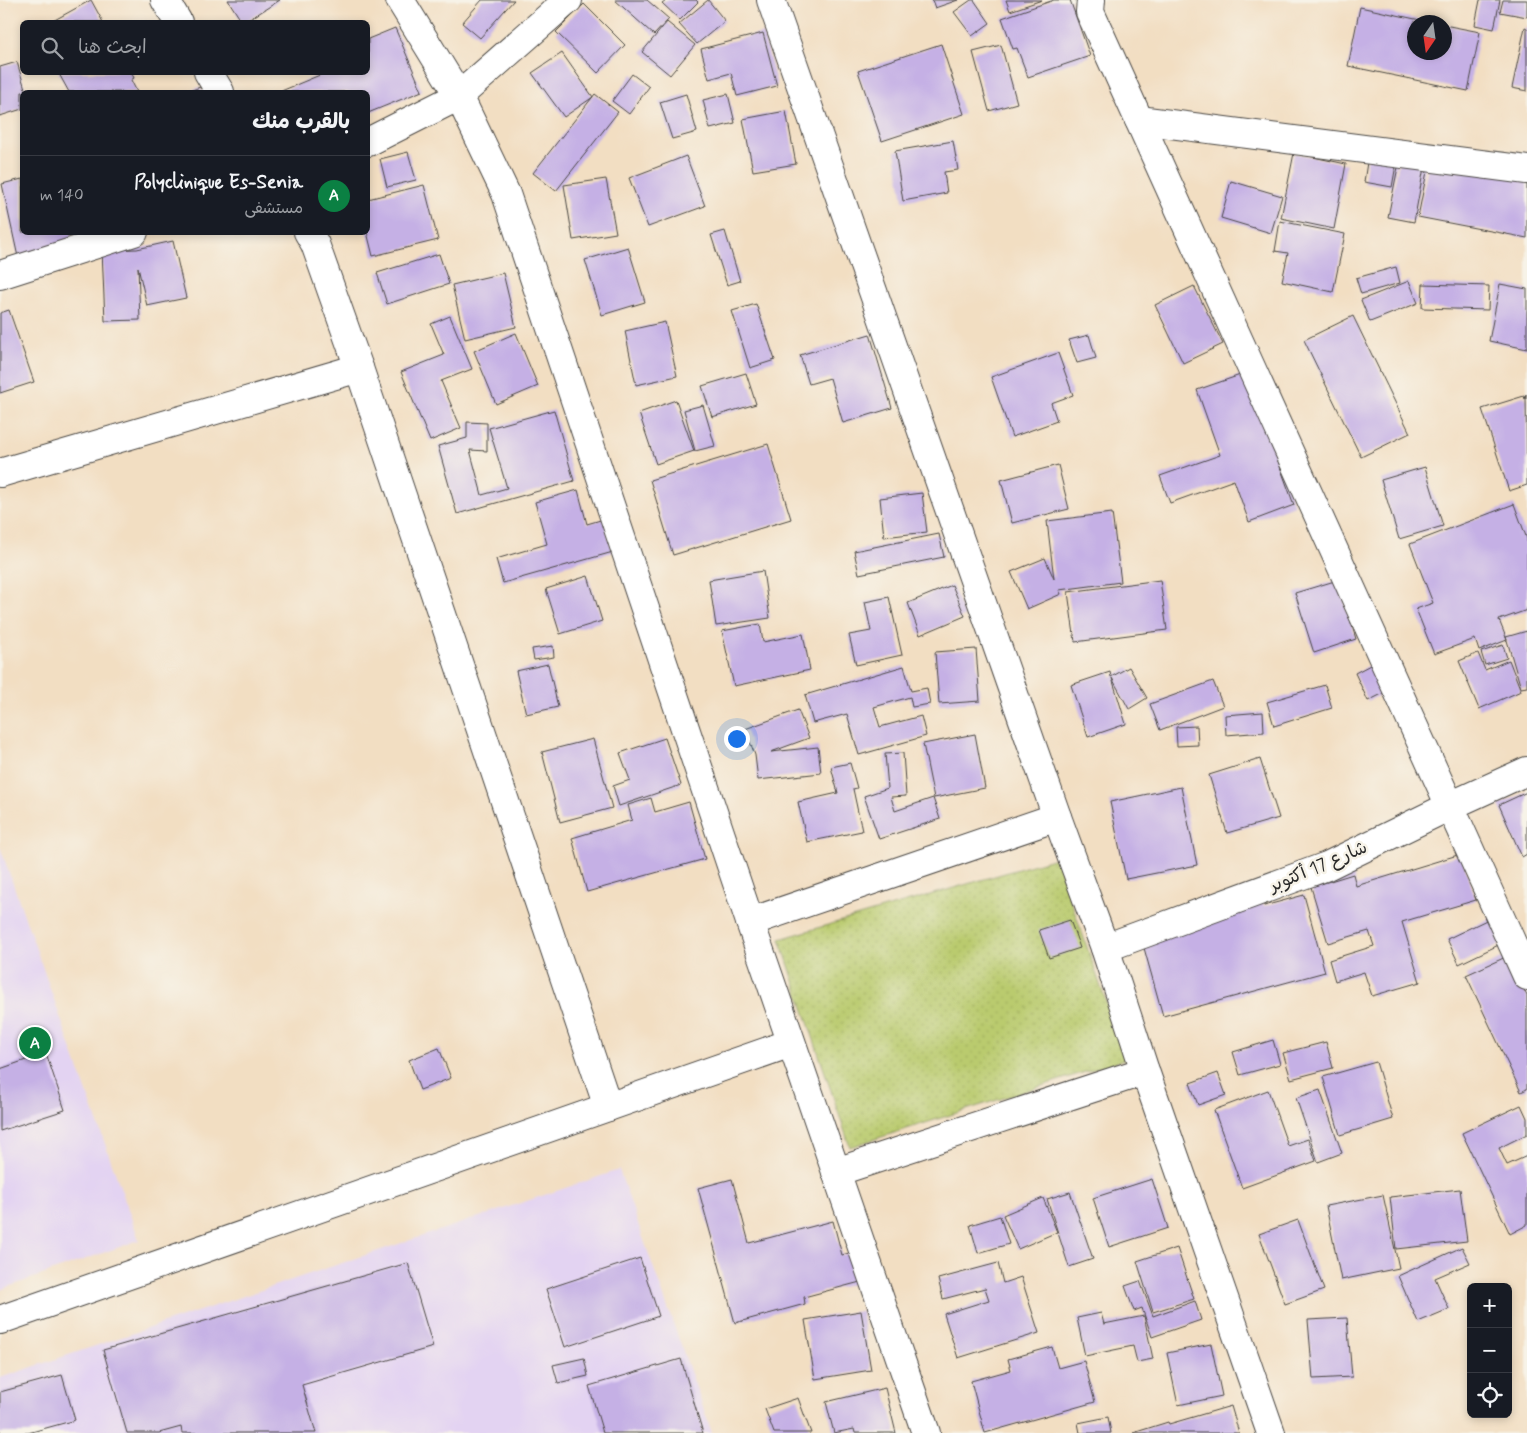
<!DOCTYPE html>
<html lang="ar">
<meta charset="utf-8">
<style>
:root{--surface:#171b24;--page:#20242c;--text:#f1f3f6;--muted:#9ea1a6;--line:#363941;--accent:#0b8043}
body{margin:0;font-family:Mynerve,"Playpen Sans Arabic",sans-serif;background:var(--page);color:var(--text);direction:rtl}
.controls{position:absolute;right:15px;bottom:15px;display:grid;overflow:hidden;border-radius:8px;box-shadow:0 2px 8px #0003}
.controls button{width:45px;height:45px;display:grid;place-items:center;padding:0;border:0;border-bottom:1px solid var(--line);background:var(--surface);color:var(--text);font:25px sans-serif}
.compass{position:absolute;left:1407px;top:15px;width:45px;height:45px;border-radius:50%;background:var(--surface);box-shadow:0 2px 8px #0003;rotate:193deg}
.you{position:absolute;left:736px;top:738px;width:18px;height:18px;margin:-12px;border:4px solid #fff;border-radius:50%;background:#1a73e8;box-shadow:0 0 0 8px #1a73e833}
.badge{display:grid;place-items:center;width:32px;height:32px;border-radius:50%;background:var(--accent);color:#fff;font-size:16px;font-weight:700}
.pin{position:absolute;translate:-50% -50%;border:2px solid #fff;box-shadow:0 1px 5px #0006}
.list{margin:0;padding:0;list-style:none}
h2{display:flex;justify-content:space-between;align-items:center;height:65px;margin:0;padding:0 20px;font-size:21px}
h2 small{font-size:16px;font-weight:400;color:var(--muted)}
.list li{display:grid;grid-template-columns:32px 1fr auto;gap:15px;align-items:center;box-sizing:border-box;height:80px;padding:0 20px;border-top:1px solid var(--line)}
.list b{display:block;font-size:19px;white-space:nowrap}
.list p{margin:0;font-size:16px;white-space:nowrap;color:var(--muted)}
.list em{font-size:16px;font-style:normal;color:var(--muted)}
.icon{flex:none;width:28px;height:28px;fill:none;stroke:currentColor;stroke-width:2;stroke-linecap:round;stroke-linejoin:round}
.map{position:relative;flex:none;width:1527px;height:1433px;overflow:hidden;direction:ltr}
.search{position:absolute;background:var(--surface);box-shadow:0 2px 8px #0003;left:20px;top:20px;width:350px;height:55px;display:flex;align-items:center;gap:12px;box-sizing:border-box;padding:0 18px;border-radius:8px;color:var(--muted);font-size:19px}
.panel{position:absolute;background:var(--surface);box-shadow:0 2px 8px #0003;left:20px;top:90px;width:350px;height:145px;border-radius:8px;direction:rtl}
.map>svg:first-child{display:block}
.built{fill:#e3d3f2}
.garden{fill:url(#garden-dots);stroke:#727b4c}
.building{fill:#c5b0e5}
.lines{fill:none;stroke-linecap:round;stroke-linejoin:round}
.minor-casing{stroke:#494642;stroke-width:30}
.minor{stroke:#fff;stroke-width:28}
.labels{text-anchor:middle;stroke-width:5;stroke-linejoin:round;paint-order:stroke}
.street-label{font-size:18px;fill:#2b2b2b;stroke:#f7f3e8}
</style>
<div class="map">
<svg width="1527" height="1433" viewBox="0 0 1527 1433">
<defs>
<pattern id="garden-dots" width="8" height="8" patternUnits="userSpaceOnUse" patternTransform="scale(1.25)"><rect width="8" height="8" fill="#bacb6e"/><path d="M2 2h.1M6 6h.1" fill="none" stroke="#a0ae5f" stroke-width="1.8" stroke-linecap="round"/></pattern>
</defs>
<rect width="100%" height="100%" fill="#f7f3e8"/>
<filter id="ink" filterUnits="userSpaceOnUse"><feTurbulence type="fractalNoise" baseFrequency=".02" numOctaves="2"/><feDisplacementMap in="SourceGraphic" scale="10" xChannelSelector="R" yChannelSelector="G"/><feConvolveMatrix kernelMatrix="1 2 1 2 8 2 1 2 1" color-interpolation-filters="sRGB"/></filter>
<filter id="wash" filterUnits="userSpaceOnUse"><feTurbulence type="fractalNoise" baseFrequency=".0096" numOctaves="4" result="noise"/><feDisplacementMap in="SourceGraphic" scale="20" xChannelSelector="R" yChannelSelector="G"/><feGaussianBlur stdDeviation="1.12" result="paint"/><feColorMatrix in="noise" values="0 0 0 0 0 0 0 0 0 0 0 0 0 0 0 0 0 1.4 0 .05"/><feComposite in="paint" operator="in"/></filter>
<g filter="url(#wash)">
<rect width="100%" height="100%" fill="#f2dec2"/>
<g class="built">
<path d="M 0,847 L 139,1240 L 0,1290 Z"/>
<path d="M 619,1170 L 712,1433 L 0,1433 L 0,1378 Z"/>
</g>
<path class="garden" d="M 1056,858 L 1126,1059 L 850,1147 L 780,939 Z"/>
<g id="blocks">
<g class="building">
<path d="M 91,0 L 103,22 L 51,22 Z"/>
<path d="M 228,0 L 280,0 L 245,22 L 242,22 Z"/>
<path d="M 482,0 L 514,0 L 480,38 L 462,23 Z"/>
<path d="M 615,0 L 647,0 L 669,19 L 654,35 Z"/>
<path d="M 666,0 L 696,0 L 698,2 L 680,20 L 662,3 Z"/>
<path d="M 708,0 L 725,21 L 697,44 L 679,24 Z"/>
<path d="M 932,0 L 958,0 L 935,8 Z"/>
<path d="M 971,0 L 974,0 L 990,23 L 972,36 L 954,12 Z"/>
<path d="M 1006,0 L 1042,0 L 1010,11 Z"/>
<path d="M 1054,0 L 1070,0 L 1090,56 L 1028,77 L 1017,48 L 1013,49 L 1002,18 Z"/>
<path d="M 1480,0 L 1500,0 L 1494,29 L 1475,25 Z"/>
<path d="M 1503,0 L 1527,0 L 1527,17 L 1500,12 Z"/>
<path d="M 584,4 L 625,45 L 598,73 L 556,32 Z"/>
<path d="M 1360,7 L 1429,22 L 1414,22 L 1414,52 L 1444,52 L 1444,25 L 1480,32 L 1468,91 L 1348,66 Z"/>
<path d="M 667,22 L 695,45 L 670,75 L 642,52 Z"/>
<path d="M 1525,27 L 1527,28 L 1527,91 L 1512,88 Z"/>
<path d="M 395,28 L 422,91 L 368,113 L 368,92 L 279,92 L 327,72 L 368,72 L 368,39 Z"/>
<path d="M 763,33 L 777,86 L 737,96 L 731,73 L 709,79 L 701,49 Z"/>
<path d="M 941,44 L 964,114 L 882,141 L 858,71 Z"/>
<path d="M 1001,45 L 1017,103 L 989,111 L 973,52 Z"/>
<path d="M 562,53 L 593,97 L 564,117 L 532,73 Z"/>
<path d="M 17,62 L 26,92 L 22,92 L 22,109 L 0,116 L 0,67 Z"/>
<path d="M 58,72 L 131,72 L 134,78 L 131,80 L 137,92 L 69,92 Z"/>
<path d="M 632,74 L 649,87 L 629,114 L 612,101 Z"/>
<path d="M 200,87 L 203,92 L 187,92 Z"/>
<path d="M 595,94 L 618,112 L 556,191 L 533,173 Z"/>
<path d="M 686,94 L 697,132 L 672,139 L 660,102 Z"/>
<path d="M 728,94 L 735,123 L 710,129 L 703,100 Z"/>
<path d="M 786,111 L 796,164 L 753,171 L 743,119 Z"/>
<path d="M 953,141 L 958,170 L 944,172 L 947,193 L 903,201 L 895,151 Z"/>
<path d="M 1369,149 L 1398,154 L 1392,187 L 1364,182 Z"/>
<path d="M 1431,151 L 1527,170 L 1527,238 L 1418,217 Z"/>
<path d="M 408,152 L 416,180 L 387,187 L 380,159 Z"/>
<path d="M 1294,153 L 1346,164 L 1334,229 L 1281,218 Z"/>
<path d="M 686,156 L 705,206 L 648,227 L 629,178 Z"/>
<path d="M 1400,157 L 1425,162 L 1414,222 L 1388,217 Z"/>
<path d="M 22,179 L 22,232 L 71,232 L 74,245 L 18,257 L 2,184 Z"/>
<path d="M 606,179 L 616,233 L 573,240 L 564,185 Z"/>
<path d="M 1231,181 L 1282,196 L 1271,233 L 1221,218 Z"/>
<path d="M 424,185 L 438,240 L 373,256 L 367,232 L 368,199 Z"/>
<path d="M 1280,221 L 1345,234 L 1333,292 L 1282,281 L 1288,253 L 1275,251 Z"/>
<path d="M 725,231 L 740,281 L 727,285 L 711,235 Z"/>
<path d="M 173,241 L 186,298 L 147,306 L 138,267 L 140,320 L 105,321 L 102,250 L 137,249 Z"/>
<path d="M 628,247 L 645,302 L 602,315 L 585,260 Z"/>
<path d="M 439,254 L 449,284 L 387,304 L 377,273 Z"/>
<path d="M 1396,267 L 1400,283 L 1361,294 L 1356,278 Z"/>
<path d="M 503,273 L 516,327 L 465,339 L 452,285 Z"/>
<path d="M 1409,281 L 1418,303 L 1370,322 L 1361,300 Z"/>
<path d="M 1423,284 L 1489,286 L 1488,310 L 1422,308 Z"/>
<path d="M 1500,284 L 1527,289 L 1527,349 L 1489,341 Z"/>
<path d="M 1194,286 L 1223,344 L 1183,363 L 1155,305 Z"/>
<path d="M 756,304 L 775,360 L 750,368 L 732,311 Z"/>
<path d="M 9,310 L 34,382 L 0,393 L 0,313 Z"/>
<path d="M 450,316 L 472,369 L 441,381 L 461,428 L 430,441 L 401,372 L 444,355 L 431,324 Z"/>
<path d="M 1353,316 L 1410,433 L 1361,457 L 1304,340 Z"/>
<path d="M 665,322 L 677,376 L 636,385 L 625,331 Z"/>
<path d="M 516,333 L 538,386 L 496,404 L 474,351 Z"/>
<path d="M 870,334 L 892,408 L 843,423 L 830,378 L 809,384 L 800,355 Z"/>
<path d="M 1089,335 L 1096,358 L 1077,363 L 1069,340 Z"/>
<path d="M 1058,353 L 1073,395 L 1051,403 L 1057,421 L 1012,437 L 991,377 Z"/>
<path d="M 746,373 L 756,404 L 712,417 L 702,386 Z"/>
<path d="M 1246,373 L 1294,505 L 1249,522 L 1234,480 L 1170,503 L 1160,476 L 1220,455 L 1197,390 Z"/>
<path d="M 1526,394 L 1527,485 L 1509,491 L 1482,409 L 1524,396 L 1525,399 Z"/>
<path d="M 676,400 L 694,451 L 656,464 L 639,413 Z"/>
<path d="M 703,405 L 715,446 L 695,451 L 684,410 Z"/>
<path d="M 554,410 L 574,481 L 457,514 L 438,446 L 467,438 L 467,422 L 487,423 L 487,451 L 470,450 L 482,495 L 507,488 L 489,428 Z"/>
<path d="M 768,444 L 791,519 L 673,555 L 650,480 Z"/>
<path d="M 1058,465 L 1069,509 L 1012,523 L 1001,480 Z"/>
<path d="M 1425,467 L 1443,526 L 1399,539 L 1381,480 Z"/>
<path d="M 578,490 L 587,524 L 604,519 L 613,552 L 503,583 L 496,559 L 547,544 L 535,502 Z"/>
<path d="M 922,493 L 927,532 L 884,537 L 880,498 Z"/>
<path d="M 1514,504 L 1527,539 L 1527,610 L 1499,620 L 1507,640 L 1479,651 L 1475,639 L 1434,654 L 1416,609 L 1433,603 L 1410,544 Z"/>
<path d="M 1112,513 L 1121,582 L 1059,590 L 1061,594 L 1027,609 L 1011,572 L 1045,558 L 1054,579 L 1047,521 Z"/>
<path d="M 939,534 L 944,557 L 859,574 L 854,551 Z"/>
<path d="M 763,571 L 770,618 L 716,626 L 709,580 Z"/>
<path d="M 588,576 L 602,621 L 560,634 L 546,589 Z"/>
<path d="M 1160,580 L 1167,630 L 1075,642 L 1068,592 Z"/>
<path d="M 1338,580 L 1356,639 L 1314,653 L 1295,593 Z"/>
<path d="M 952,585 L 965,616 L 920,635 L 908,603 Z"/>
<path d="M 889,597 L 902,655 L 856,665 L 849,635 L 871,631 L 865,602 Z"/>
<path d="M 760,624 L 763,642 L 803,634 L 810,670 L 734,686 L 722,631 Z"/>
<path d="M 1527,631 L 1527,687 L 1521,688 L 1506,637 Z"/>
<path d="M 1503,645 L 1507,658 L 1485,665 L 1481,652 Z"/>
<path d="M 553,646 L 554,657 L 534,660 L 532,649 Z"/>
<path d="M 976,649 L 980,701 L 939,704 L 935,652 Z"/>
<path d="M 1478,653 L 1485,670 L 1509,660 L 1521,691 L 1479,709 L 1459,661 Z"/>
<path d="M 1376,662 L 1390,690 L 1368,701 L 1355,673 Z"/>
<path d="M 548,664 L 558,707 L 526,714 L 516,671 Z"/>
<path d="M 904,666 L 911,691 L 927,688 L 930,704 L 912,707 L 910,697 L 874,707 L 880,727 L 921,716 L 926,736 L 859,755 L 847,714 L 813,723 L 805,695 Z"/>
<path d="M 1129,667 L 1147,698 L 1129,709 L 1112,678 L 1126,724 L 1088,737 L 1071,685 L 1110,672 L 1111,677 Z"/>
<path d="M 1213,681 L 1223,706 L 1160,730 L 1150,704 Z"/>
<path d="M 1325,685 L 1332,708 L 1274,726 L 1267,702 Z"/>
<path d="M 798,710 L 809,738 L 771,752 L 818,747 L 821,773 L 758,780 L 755,755 L 745,729 Z"/>
<path d="M 1263,712 L 1264,732 L 1226,735 L 1225,715 Z"/>
<path d="M 1197,726 L 1198,745 L 1177,746 L 1176,727 Z"/>
<path d="M 975,734 L 985,788 L 934,798 L 923,744 Z"/>
<path d="M 665,738 L 681,785 L 619,806 L 613,786 L 630,780 L 620,753 Z"/>
<path d="M 593,739 L 612,808 L 560,822 L 542,752 Z"/>
<path d="M 903,753 L 906,796 L 891,797 L 895,811 L 933,798 L 940,819 L 879,839 L 864,796 L 888,788 L 885,754 Z"/>
<path d="M 1260,759 L 1279,818 L 1227,833 L 1209,775 Z"/>
<path d="M 850,763 L 857,788 L 853,789 L 862,831 L 807,842 L 798,802 L 838,793 L 831,767 Z"/>
<path d="M 1181,787 L 1197,865 L 1126,879 L 1110,802 Z"/>
<path d="M 1527,792 L 1527,854 L 1522,857 L 1499,805 Z"/>
<path d="M 651,798 L 655,812 L 689,802 L 705,859 L 587,892 L 572,838 L 632,820 L 628,805 Z"/>
<path d="M 1461,854 L 1476,900 L 1402,922 L 1420,982 L 1372,996 L 1364,972 L 1335,981 L 1329,960 L 1374,946 L 1369,931 L 1328,943 L 1311,887 L 1353,874 L 1356,886 Z"/>
<path d="M 1260,890 L 1264,906 L 1304,895 L 1325,972 L 1163,1016 L 1137,923 Z"/>
<path d="M 1501,913 L 1513,938 L 1459,964 L 1447,939 Z"/>
<path d="M 1070,920 L 1080,948 L 1049,958 L 1039,930 Z"/>
<path d="M 1508,956 L 1527,996 L 1527,1089 L 1521,1092 L 1466,975 Z"/>
<path d="M 1273,1040 L 1280,1064 L 1240,1075 L 1233,1052 Z"/>
<path d="M 1326,1042 L 1333,1068 L 1291,1079 L 1283,1053 Z"/>
<path d="M 439,1048 L 451,1078 L 420,1090 L 409,1060 Z"/>
<path d="M 46,1053 L 65,1110 L 0,1131 L 0,1069 Z"/>
<path d="M 1376,1062 L 1393,1119 L 1340,1135 L 1323,1077 Z"/>
<path d="M 1218,1073 L 1226,1095 L 1198,1105 L 1190,1083 Z"/>
<path d="M 1268,1090 L 1288,1146 L 1308,1139 L 1316,1161 L 1242,1188 L 1214,1110 Z"/>
<path d="M 1320,1090 L 1342,1153 L 1318,1162 L 1296,1098 Z"/>
<path d="M 1521,1105 L 1527,1118 L 1527,1134 L 1499,1148 L 1507,1165 L 1527,1156 L 1527,1225 L 1510,1234 L 1462,1133 Z"/>
<path d="M 732,1179 L 749,1243 L 833,1221 L 842,1255 L 856,1251 L 864,1281 L 804,1297 L 805,1304 L 735,1323 L 698,1188 Z"/>
<path d="M 1152,1179 L 1168,1228 L 1109,1247 L 1093,1198 Z"/>
<path d="M 1460,1189 L 1467,1241 L 1396,1249 L 1390,1197 Z"/>
<path d="M 1070,1192 L 1093,1259 L 1069,1267 L 1047,1199 Z"/>
<path d="M 1383,1195 L 1399,1268 L 1341,1280 L 1326,1206 Z"/>
<path d="M 1043,1198 L 1057,1232 L 1018,1249 L 1003,1215 Z"/>
<path d="M 1000,1216 L 1009,1244 L 978,1253 L 970,1225 Z"/>
<path d="M 1298,1220 L 1324,1290 L 1285,1304 L 1259,1234 Z"/>
<path d="M 1462,1247 L 1470,1263 L 1435,1278 L 1449,1309 L 1418,1322 L 1398,1276 Z"/>
<path d="M 1177,1248 L 1194,1299 L 1153,1312 L 1137,1261 Z"/>
<path d="M 640,1258 L 659,1316 L 565,1347 L 546,1289 Z"/>
<path d="M 408,1263 L 433,1347 L 302,1385 L 316,1433 L 182,1433 L 181,1427 L 159,1433 L 127,1433 L 103,1350 Z"/>
<path d="M 998,1263 L 1003,1283 L 1021,1277 L 1039,1333 L 958,1358 L 944,1314 L 989,1300 L 985,1288 L 943,1299 L 938,1279 Z"/>
<path d="M 1140,1281 L 1153,1316 L 1195,1301 L 1201,1320 L 1152,1337 L 1142,1308 L 1134,1311 L 1125,1286 Z"/>
<path d="M 861,1311 L 871,1370 L 815,1379 L 805,1320 Z"/>
<path d="M 1101,1313 L 1104,1324 L 1144,1316 L 1153,1359 L 1137,1362 L 1133,1346 L 1085,1356 L 1077,1318 Z"/>
<path d="M 1347,1318 L 1352,1377 L 1313,1379 L 1308,1320 Z"/>
<path d="M 1211,1344 L 1222,1396 L 1178,1405 L 1167,1353 Z"/>
<path d="M 1052,1347 L 1058,1368 L 1084,1361 L 1095,1402 L 985,1433 L 971,1381 L 1011,1370 L 1008,1359 Z"/>
<path d="M 584,1358 L 588,1376 L 558,1383 L 553,1365 Z"/>
<path d="M 681,1359 L 703,1433 L 603,1433 L 589,1386 Z"/>
<path d="M 62,1375 L 75,1420 L 28,1433 L 0,1433 L 0,1392 Z"/>
<path d="M 885,1388 L 896,1433 L 855,1433 L 854,1429 L 834,1433 L 826,1402 Z"/>
<path d="M 798,1398 L 811,1433 L 774,1433 L 765,1409 Z"/>
<path d="M 1231,1406 L 1239,1433 L 1133,1433 L 1168,1422 L 1169,1424 Z"/>
<path d="M 1108,1417 L 1111,1433 L 1080,1433 L 1078,1423 Z"/>
</g>
</g>
</g>
<g filter="url(#ink)">
<use href="#blocks" fill-opacity="0" stroke="#494642" stroke-width="1"/>
<g class="lines">
<defs>
<g id="minor">
<path d="M 165,0 L 178,22"/>
<path d="M 400,0 L 459,96 L 506,194 L 750,922 L 926,1433"/>
<path d="M 771,0 L 1057,817 L 1105,948 L 1145,1071 L 1271,1433"/>
<path d="M 1091,0 L 1090,12 L 1527,976"/>
<path d="M 208,72 L 220,92"/>
<path d="M 1139,120 L 1527,170"/>
<path d="M 368,142 L 459,96 L 568,0"/>
<path d="M 308,232 L 315,244 L 359,368 L 608,1107"/>
<path d="M 0,275 L 134,232"/>
<path d="M 0,473 L 359,368"/>
<path d="M 750,922 L 1057,817"/>
<path d="M 1105,948 L 1327,866 L 1450,806 L 1527,771"/>
<path d="M 836,1172 L 1145,1071"/>
<path d="M 0,1320 L 791,1043"/>
</g>
</defs>
<use href="#minor" class="minor-casing"/>
<use href="#minor" class="minor"/>
</g>
</g>
<g class="labels">
<g class="street-label">
<text transform="translate(1318 866) rotate(-23)" y="6">شارع 17 أكتوبر</text>
</g>
</g>
</svg>
<div class="controls">
<button>+</button>
<button>−</button>
<button><svg class="icon" aria-label="locate" viewBox="0 0 24 24"><circle cx="12" cy="12" r="6"/><path d="M12 2v4M12 18v4M2 12h4M18 12h4"/></svg></button>
</div>
<svg class="compass" viewBox="-18 -18 36 36"><path d="M0-13l5 13h-10z" fill="#e53935"/><path d="M0 13l5-13h-10z" fill="#9ea1a6"/></svg>
<div class="you"></div>
<div class="pin badge" style="left:35px;top:1043px">A</div>
<div class="search"><svg class="icon" aria-label="search" viewBox="0 0 24 24"><circle cx="10" cy="10" r="6"/><path d="M15 15l6 6"/></svg>ابحث هنا</div>
<section class="panel">
<h2>بالقرب منك<small></small></h2>
<ul class="list">
<li><span class="badge">A</span><div><b>Polyclinique Es-Senia</b><p>مستشفى</p></div><em>140 m</em></li>
</ul>
</section>
</div>
